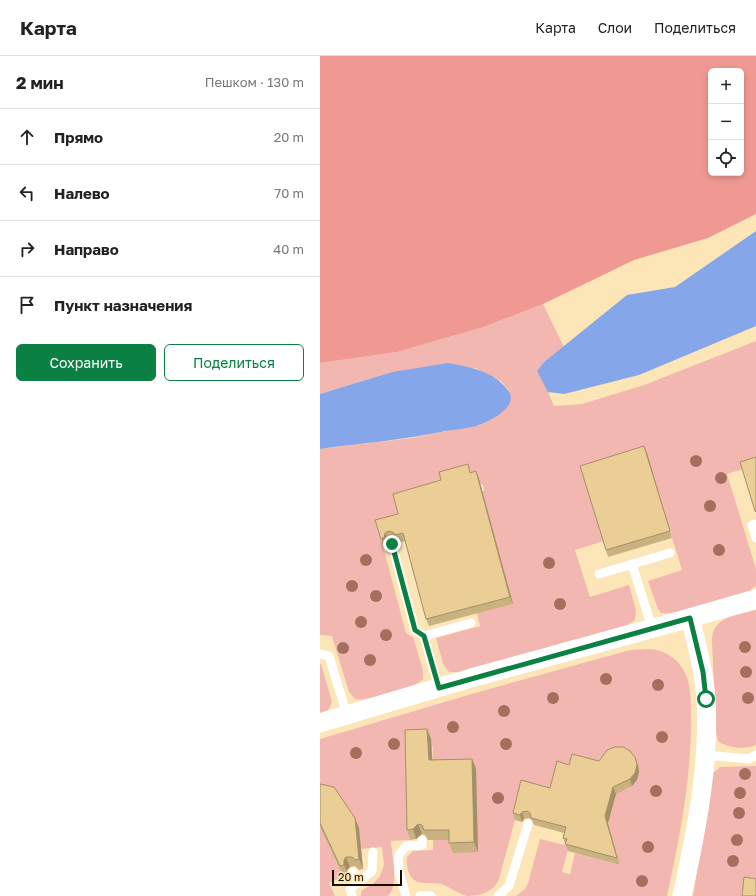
<!DOCTYPE html>
<html lang="ru">
<meta charset="utf-8">
<style>
:root{--surface:#fff;--page:#f6f6f6;--text:#222;--muted:#767676;--line:#e0e0e0;--accent:#0b8043}
body{margin:0;font-family:"Golos Text",sans-serif;background:var(--page);color:var(--text)}
.controls{position:absolute;right:12px;top:12px;display:grid;overflow:hidden;border-radius:6px;box-shadow:0 2px 6px #0003}
.controls button{width:36px;height:36px;display:grid;place-items:center;padding:0;border:0;border-bottom:1px solid var(--line);background:var(--surface);color:var(--text);font:20px sans-serif}
.scale{position:absolute;left:12px;bottom:10px;width:70px;box-sizing:border-box;padding-left:4px;border:2px solid #170d00;border-top:0;font-size:11px;line-height:14px;white-space:nowrap;color:#170d00;-webkit-text-stroke:3px #fce6b8;paint-order:stroke}
.stop{position:absolute;width:12px;height:12px;margin:-9px;border:3px solid #0b8043;border-radius:50%;background:#fff}
.stop.end{background:#0b8043;border-color:#fff;box-shadow:0 1px 4px #0008}
.list{margin:0;padding:0;list-style:none}
h2{display:flex;justify-content:space-between;align-items:center;height:52px;margin:0;padding:0 16px;font-size:17px}
h2 small{font-size:13px;font-weight:400;color:var(--muted)}
.list li{display:grid;grid-template-columns:26px 1fr auto;gap:12px;align-items:center;box-sizing:border-box;height:56px;padding:0 16px;border-top:1px solid var(--line)}
.list b{display:block;font-size:15px;white-space:nowrap}
.list em{font-size:13px;font-style:normal;color:var(--muted)}
.actions{display:flex;gap:8px;padding:12px 16px}
.actions a{flex:1;padding:9px 0;border:1px solid var(--accent);border-radius:6px;text-align:center;font-size:14px;color:var(--accent)}
.actions .main{background:var(--accent);color:#fff}
.icon{flex:none;width:22px;height:22px;fill:none;stroke:currentColor;stroke-width:2;stroke-linecap:round;stroke-linejoin:round}
.map{position:relative;flex:none;width:436px;height:840px;overflow:hidden}
header{display:flex;align-items:center;gap:24px;box-sizing:border-box;height:56px;padding:0 20px;background:var(--surface);border-bottom:1px solid var(--line)}
header strong{font-size:19px}
nav{display:flex;gap:22px;margin-inline-start:auto;font-size:14px}
main{display:flex}
aside{flex:1;background:var(--surface)}
.map>svg:first-child{display:block}
.green{fill:#f3b7b2}
.forest{fill:#f09993;fill-rule:evenodd}
.water{fill:#86a6ea}
.lines{fill:none;stroke-linecap:round;stroke-linejoin:round}
.lane{stroke:#fff;stroke-width:9}
.street{stroke:#fff;stroke-width:19}
.tree{fill:#a4705d}
.wall{fill:#c9b180}
.shaded-wall{fill:#a49068}
.building{fill:#eace95;stroke:#a49068}
.route{stroke:#0b8043;stroke-width:5}
</style>
<header>
<strong>Карта</strong>
<nav><a>Карта</a><a>Слои</a><a>Поделиться</a></nav>
</header>
<main>
<aside>
<h2>2 мин<small>Пешком · 130 m</small></h2>
<ul class="list">
<li><svg class="icon" aria-label="ahead" viewBox="0 0 24 24"><path d="M12 20V5M6 11l6-6 6 6"/></svg><div><b>Прямо</b></div><em>20 m</em></li>
<li><svg class="icon" aria-label="left" viewBox="0 0 24 24"><path d="M17 20v-9H6M10 6l-5 5 5 5"/></svg><div><b>Налево</b></div><em>70 m</em></li>
<li><svg class="icon" aria-label="right" viewBox="0 0 24 24"><path d="M7 20v-9h11M14 6l5 5-5 5"/></svg><div><b>Направо</b></div><em>40 m</em></li>
<li><svg class="icon" aria-label="arrive" viewBox="0 0 24 24"><path d="M6 21V4h12l-3 4 3 4H6"/></svg><div><b>Пункт назначения</b></div></li>
</ul>
<div class="actions"><a class="main">Сохранить</a><a>Поделиться</a></div>
</aside>
<div class="map">
<svg width="436" height="840" viewBox="0 0 436 840">
<rect width="100%" height="100%" fill="#fce6b8"/>
<g class="green">
<path d="M 223,248 L 244,291 L 224,306 L 228,336 L 234,350 L 262,348 L 324,329 L 436,285 L 436,409 L 407,418 L 436,513 L 436,530 L 429,535 L 353,557 L 341,557 L 338,553 L 328,525 L 362,514 L 326,398 L 284,485 L 255,494 L 270,541 L 309,529 L 316,554 L 315,564 L 307,569 L 140,616 L 129,616 L 123,608 L 116,582 L 160,570 L 157,557 L 192,548 L 162,435 L 164,435 L 163,429 L 153,424 L 150,416 L 115,425 L 117,434 L 81,465 L 58,471 L 86,577 L 93,581 L 103,614 L 103,623 C 96,632 45,646 35,643 L 29,636 L 12,580 L 0,579 L 0,393 L 92,382 L 157,369 L 190,336 L 181,325 L 155,312 L 72,316 L 0,338 L 0,307 L 77,296 L 164,271 Z"/>
<path d="M 436,554 L 436,689 C 427,694 406,692 398,685 L 396,675 L 392,585 C 392,560 416,560 436,554 Z"/>
<path d="M 331,593 C 347,595 360,604 366,619 C 371,631 371,645 371,658 C 372,719 360,781 347,840 L 196,840 L 205,833 L 208,827 L 220,783 L 249,790 L 242,816 L 250,818 L 255,797 L 300,809 L 286,758 L 297,734 C 307,734 311,731 317,724 L 233,739 L 204,731 L 179,823 C 174,836 160,840 147,840 C 138,838 130,831 121,828 C 113,826 101,829 94,824 C 88,819 86,809 87,801 L 93,795 L 113,794 L 113,762 L 132,762 L 133,796 L 158,796 L 112,730 L 113,691 L 88,684 L 90,784 L 71,785 C 72,800 79,830 68,840 L 41,840 L 41,835 L 54,827 L 60,820 L 64,809 L 62,791 L 41,793 L 39,772 L 0,737 L 0,683 L 155,637 L 310,594 Z"/>
<path d="M 0,608 L 1,608 L 12,646 L 8,654 L 0,657 Z"/>
<path d="M 436,710 L 436,830 L 426,840 L 373,840 L 393,717 L 400,711 Z"/>
<path d="M 0,771 L 23,820 L 9,827 L 15,840 L 0,840 Z"/>
</g>
<path class="forest" d="M 0,0 L 436,0 L 436,158 L 388,182 L 314,204 L 223,248 L 164,271 L 77,296 L 0,307 ZM 391,15 L 421,15 L 421,117 L 391,117 Z"/>
<g class="water">
<path d="M 436,175 L 436,270 L 319,319 L 244,338 L 228,336 L 217,315 L 224,306 L 307,239 L 355,231 Z"/>
<path d="M 128,307 C 150,311 173,315 187,333 C 202,350 169,366 156,370 C 146,372 136,374 126,375 C 84,384 42,387 0,393 L 0,338 L 72,316 Z"/>
</g>
<g class="lines">
<g class="lane">
<path d="M 436,468 L 432,469 L 436,482"/>
<path d="M 72,488 L 95,574 L 104,580 L 119,632"/>
<path d="M 312,508 L 332,572"/>
<path d="M 279,518 L 350,497"/>
<path d="M 104,580 L 151,567"/>
<path d="M 0,598 L 9,600 L 27,659"/>
<path d="M 385,699 L 429,703 L 436,699"/>
<path d="M 33,816 L 40,826"/>
<path d="M 32,840 L 30,833 L 52,815 L 53,796"/>
<path d="M 86,840 L 79,816 L 78,800 L 86,790 L 102,789 L 102,784"/>
<path d="M 100,840 L 111,840"/>
<path d="M 178,840 L 189,830 L 208,768"/>
</g>
<g class="street">
<path d="M 0,667 L 151,622 L 370,562"/>
<path d="M 362,840 C 376,777 390,707 386,643 C 384,615 377,589 370,562 L 436,543"/>
</g>
</g>
<g class="tree">
<circle cx="376" cy="405" r="6"/>
<circle cx="401" cy="422" r="6"/>
<circle cx="390" cy="450" r="6"/>
<circle cx="399" cy="494" r="6"/>
<circle cx="46" cy="504" r="6"/>
<circle cx="229" cy="507" r="6"/>
<circle cx="32" cy="530" r="6"/>
<circle cx="56" cy="540" r="6"/>
<circle cx="240" cy="548" r="6"/>
<circle cx="41" cy="566" r="6"/>
<circle cx="66" cy="579" r="6"/>
<circle cx="425" cy="591" r="6"/>
<circle cx="23" cy="592" r="6"/>
<circle cx="50" cy="604" r="6"/>
<circle cx="426" cy="616" r="6"/>
<circle cx="286" cy="623" r="6"/>
<circle cx="338" cy="629" r="6"/>
<circle cx="233" cy="642" r="6"/>
<circle cx="428" cy="642" r="6"/>
<circle cx="184" cy="655" r="6"/>
<circle cx="133" cy="671" r="6"/>
<circle cx="342" cy="681" r="6"/>
<circle cx="74" cy="688" r="6"/>
<circle cx="186" cy="688" r="6"/>
<circle cx="36" cy="697" r="6"/>
<circle cx="425" cy="718" r="6"/>
<circle cx="336" cy="735" r="6"/>
<circle cx="420" cy="737" r="6"/>
<circle cx="178" cy="742" r="6"/>
<circle cx="419" cy="757" r="6"/>
<circle cx="417" cy="784" r="6"/>
<circle cx="328" cy="791" r="6"/>
<circle cx="413" cy="805" r="6"/>
<circle cx="322" cy="825" r="6"/>
</g>
<g class="wall">
<path d="M 327,397 L 352,482 L 288,501 L 286,494 Z"/>
<path d="M 156,415 L 159,423 L 193,548 L 109,570 L 106,563 L 85,485 L 78,487 L 76,484 L 71,482 L 68,484 L 66,489 L 63,490 L 61,483 L 78,458 L 151,417 Z"/>
<path d="M 107,673 L 111,683 L 112,704 L 152,703 L 156,713 L 158,796 L 133,797 L 129,787 L 129,784 L 108,784 L 105,779 L 102,778 L 96,783 L 90,784 L 87,774 Z"/>
<path d="M 279,705 L 318,709 L 319,716 L 317,724 L 312,730 L 296,738 L 288,767 L 300,809 L 248,795 L 243,782 L 244,777 L 214,769 L 212,764 L 209,762 L 204,763 L 202,766 L 195,764 L 193,757 L 230,732 L 249,709 Z"/>
<path d="M 0,728 L 39,772 L 43,813 L 39,814 L 35,810 L 30,811 L 27,814 L 28,819 L 23,820 L 0,771 Z"/>
</g>
<g class="shaded-wall">
<path d="M 324,390 L 327,397 L 352,482 L 350,475 Z"/>
<path d="M 156,415 L 159,423 L 193,548 L 190,541 Z"/>
<path d="M 65,477 L 68,484 L 66,489 L 64,482 Z"/>
<path d="M 107,673 L 111,683 L 113,714 L 109,704 Z"/>
<path d="M 315,701 L 318,709 L 319,716 L 317,724 L 312,730 L 310,723 Z"/>
<path d="M 152,703 L 156,713 L 158,796 L 154,786 Z"/>
<path d="M 293,731 L 296,738 L 288,767 L 300,809 L 285,760 Z"/>
<path d="M 202,756 L 204,763 L 202,766 L 200,759 Z"/>
<path d="M 35,762 L 39,772 L 43,813 L 39,803 Z"/>
<path d="M 98,768 L 102,778 L 96,783 L 93,773 Z"/>
<path d="M 26,801 L 30,811 L 27,814 L 28,819 L 24,809 L 24,804 Z"/>
</g>
<g class="building">
<path d="M 324,390 L 350,475 L 286,494 L 260,410 Z"/>
<path d="M 436,401 L 436,456 L 435,455 L 420,406 Z"/>
<path d="M 148,408 L 150,417 L 156,415 L 190,541 L 106,563 L 83,477 L 75,479 L 73,476 L 68,475 L 65,477 L 64,482 L 61,483 L 55,464 L 78,458 L 73,438 L 121,424 L 119,416 Z"/>
<path d="M 107,673 L 109,704 L 152,703 L 154,786 L 129,787 L 129,774 L 104,774 L 102,769 L 98,768 L 93,773 L 87,774 L 85,674 Z"/>
<path d="M 295,691 L 303,691 L 310,695 L 315,701 L 317,709 L 315,717 L 310,723 L 293,731 L 285,760 L 297,802 L 245,788 L 247,783 L 243,782 L 246,771 L 211,762 L 210,757 L 207,755 L 202,756 L 200,759 L 193,757 L 201,724 L 230,732 L 237,705 L 249,709 L 252,698 L 279,705 L 287,694 Z"/>
<path d="M 0,728 L 14,731 L 35,762 L 39,803 L 36,804 L 32,801 L 26,801 L 24,804 L 24,809 L 20,810 L 0,767 Z"/>
<path d="M 424,821 L 436,823 L 436,840 L 422,840 Z"/>
</g>
<g class="lines">
<path class="route" d="M 72,488 L 95,574 L 104,580 L 119,632 L 370,562 L 383,616 L 386,643"/>
</g>
</svg>
<div class="controls">
<button>+</button>
<button>−</button>
<button><svg class="icon" aria-label="locate" viewBox="0 0 24 24"><circle cx="12" cy="12" r="6"/><path d="M12 2v4M12 18v4M2 12h4M18 12h4"/></svg></button>
</div>
<div class="scale">20 m</div>
<div class="stop" style="left:386px;top:643px"></div>
<div class="stop end" style="left:72px;top:488px"></div>
</div>
</main>
